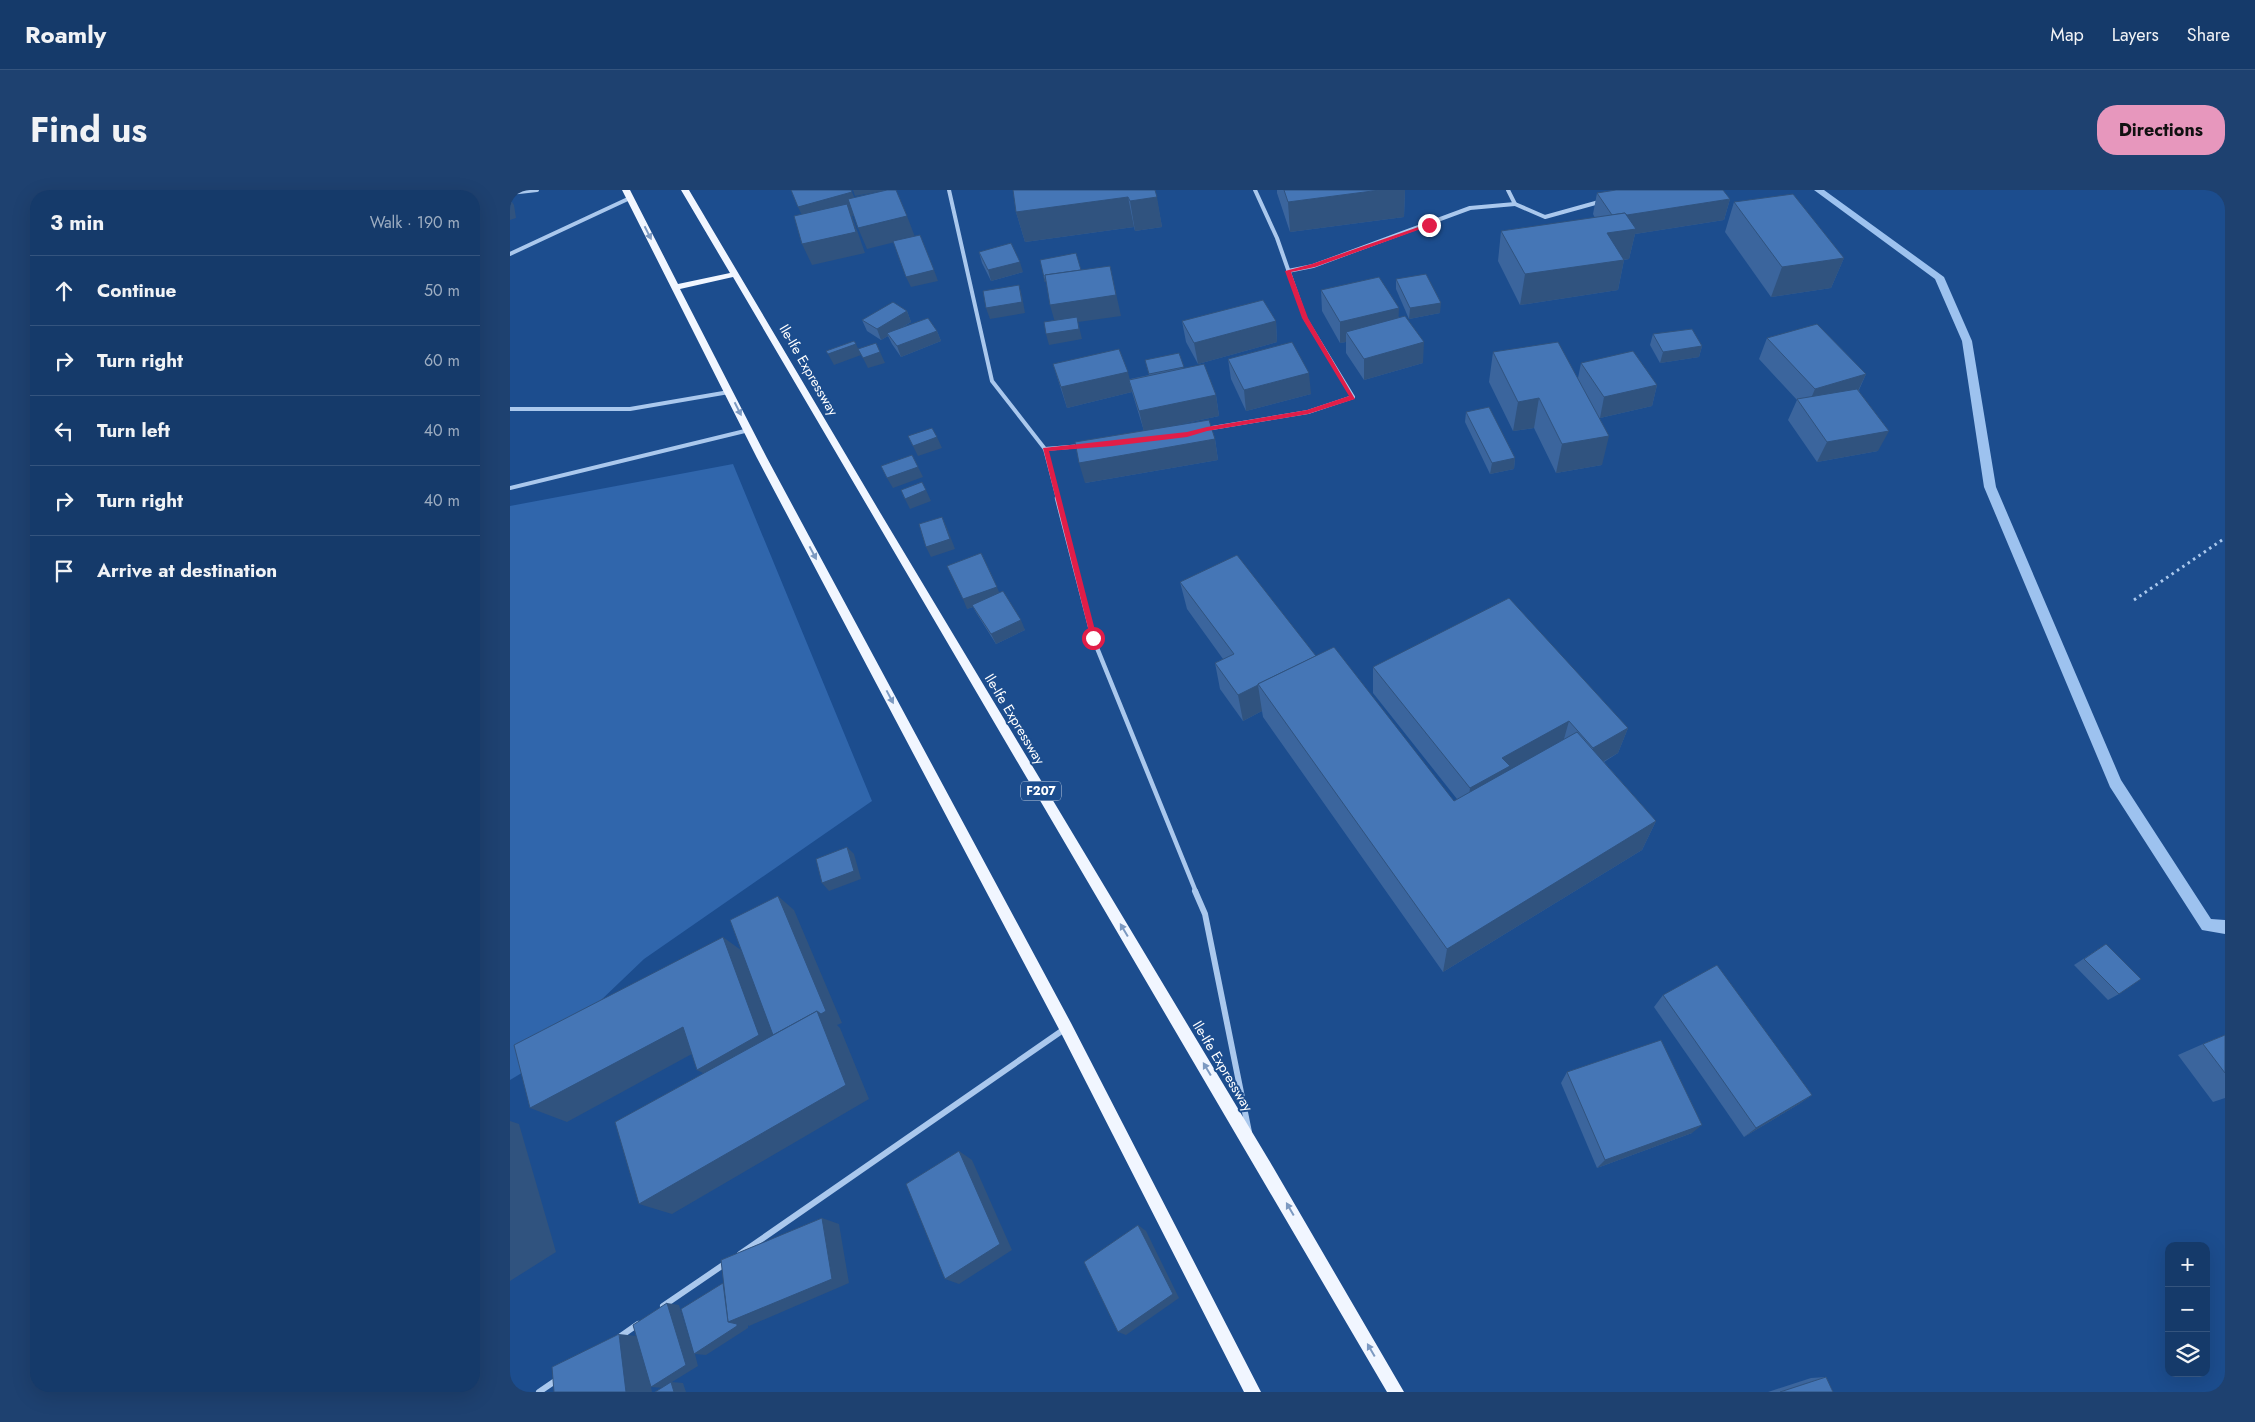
<!DOCTYPE html>
<meta charset="utf-8">
<style>
:root{--surface:#153a6a;--page:#1e4170;--text:#f1f3f6;--muted:#9dadc1;--line:#34547e;--accent:#e797bd}
body{margin:0;font-family:Jost,sans-serif;background:var(--page);color:var(--text)}
.controls{position:absolute;right:15px;bottom:15px;display:grid;overflow:hidden;border-radius:10px;box-shadow:0 5px 20px #0002}
.controls button{width:45px;height:45px;display:grid;place-items:center;padding:0;border:0;border-bottom:1px solid var(--line);background:var(--surface);color:var(--text);font:25px sans-serif}
.stop{position:absolute;width:15px;height:15px;margin:-11px;border:4px solid #e11d48;border-radius:50%;background:#fff}
.stop.end{background:#e11d48;border-color:#fff;box-shadow:0 1px 5px #0008}
.list{margin:0;padding:0;list-style:none}
h2{display:flex;justify-content:space-between;align-items:center;height:65px;margin:0;padding:0 20px;font-size:21px}
h2 small{font-size:16px;font-weight:400;color:var(--muted)}
.list li{display:grid;grid-template-columns:32px 1fr auto;gap:15px;align-items:center;box-sizing:border-box;height:70px;padding:0 20px;border-top:1px solid var(--line)}
.list b{display:block;font-size:19px;white-space:nowrap}
.list em{font-size:16px;font-style:normal;color:var(--muted)}
.icon{flex:none;width:28px;height:28px;fill:none;stroke:currentColor;stroke-width:2;stroke-linecap:round;stroke-linejoin:round}
.map{position:relative;flex:none;width:1715px;height:1202px;overflow:hidden;border-radius:20px}
header{display:flex;align-items:center;gap:30px;box-sizing:border-box;height:70px;padding:0 25px;background:var(--surface);border-bottom:1px solid var(--line)}
header strong{font-size:24px}
nav{display:flex;gap:28px;margin-inline-start:auto;font-size:18px}
.intro{display:flex;align-items:center;justify-content:space-between;box-sizing:border-box;height:120px;padding:0 30px}
h1{margin:0;font-size:35px}
.button{padding:12px 22px;border-radius:20px;background:var(--accent);color:#111;font-size:18px;font-weight:700}
main{display:flex;gap:30px;padding:0 30px}
aside{flex:1;background:var(--surface);border-radius:20px;box-shadow:0 5px 20px #0002}
.map>svg:first-child{display:block}
.green{fill:#3066ac}
.lines{fill:none;stroke-linecap:round;stroke-linejoin:round}
.stream{fill:#9dc2ef;fill-rule:evenodd}
.path{stroke:#aac8ed;stroke-width:3;stroke-dasharray:2.5 4;stroke-linecap:butt}
.minor-far2{stroke:#aac8ed;stroke-width:4}
.minor-far1{stroke:#aac8ed;stroke-width:4.5}
.minor{stroke:#aac8ed;stroke-width:6}
.primary{fill:#f1f6ff;fill-rule:evenodd}
.wall{fill:#3b659d}
.shaded-wall{fill:#30537f}
.building{fill:#4576b6;stroke:#30537f}
.oneway{fill:#7c99c1}
.route{fill:#e11d48}
.labels{text-anchor:middle;stroke-width:4;stroke-linejoin:round;paint-order:stroke}
.shield{fill:#1c4d8e;stroke:#bbcadd;stroke-width:1}
.shield-label{font-size:12px;font-weight:bold;fill:#fff}
.street-label{font-size:14px;fill:#fff;stroke:#1c4d8e}
</style>
<header>
<strong>Roamly</strong>
<nav><a>Map</a><a>Layers</a><a>Share</a></nav>
</header>
<div class="intro"><h1>Find us</h1><a class="button">Directions</a></div>
<main>
<aside>
<h2>3 min<small>Walk · 190 m</small></h2>
<ul class="list">
<li><svg class="icon" aria-label="ahead" viewBox="0 0 24 24"><path d="M12 20V5M6 11l6-6 6 6"/></svg><div><b>Continue</b></div><em>50 m</em></li>
<li><svg class="icon" aria-label="right" viewBox="0 0 24 24"><path d="M7 20v-9h11M14 6l5 5-5 5"/></svg><div><b>Turn right</b></div><em>60 m</em></li>
<li><svg class="icon" aria-label="left" viewBox="0 0 24 24"><path d="M17 20v-9H6M10 6l-5 5 5 5"/></svg><div><b>Turn left</b></div><em>40 m</em></li>
<li><svg class="icon" aria-label="right" viewBox="0 0 24 24"><path d="M7 20v-9h11M14 6l5 5-5 5"/></svg><div><b>Turn right</b></div><em>40 m</em></li>
<li><svg class="icon" aria-label="arrive" viewBox="0 0 24 24"><path d="M6 21V4h12l-3 4 3 4H6"/></svg><div><b>Arrive at destination</b></div></li>
</ul>
</aside>
<div class="map">
<svg width="1715" height="1202" viewBox="0 0 1715 1202">
<rect width="100%" height="100%" fill="#1c4d8e"/>
<path class="green" d="M 223,274 L 362,611 L 134,769 L 20,878 L 0,890 L 0,316 Z"/>
<g class="lines">
<path class="stream" d="M 1304,0 L 1314,0 L 1434,87 L 1462,151 L 1486,297 L 1611,590 L 1701,729 L 1715,730 L 1715,744 L 1692,740 L 1600,597 L 1474,297 L 1452,151 L 1425,89 Z"/>
<path class="path" d="M 1624,410 L 1715,348"/>
<g class="minor-far2">
<path d="M 439,0 L 482,191 L 535,259 L 548,309"/>
<path d="M 998,0 L 1005,14 L 1035,27 L 1089,12"/>
<path d="M 0,3 L 27,0"/>
<path d="M 0,64 L 120,8"/>
<path d="M 778,81 L 803,76 L 960,18 L 1005,14"/>
<path d="M 0,219 L 120,219 L 219,202"/>
<path d="M 696,239 L 798,222 L 843,207 L 795,128 L 767,48 L 745,0"/>
<path d="M 535,259 L 572,256"/>
<path d="M 0,298 L 239,240"/>
</g>
<path class="minor-far1" d="M 547,308 L 583,448 L 686,702"/>
<g class="minor">
<path d="M 685,701 L 695,724 L 739,942"/>
<path d="M 230,1064 L 556,838"/>
<path d="M 153,1116 L 216,1073"/>
<path d="M 108,1148 L 128,1134"/>
<path d="M 29,1202 L 48,1189"/>
</g>
<path class="primary" d="M 112,0 L 120,0 L 168,94 L 220,83 L 171,0 L 179,0 L 371,324 L 763,977 L 894,1202 L 877,1202 L 223,87 L 170,99 L 257,268 L 561,833 L 751,1202 L 734,1202 L 551,843 L 247,268 Z"/>
</g>
<g class="wall">
<path d="M 645,0 L 652,37 L 625,41 L 624,37 L 515,52 L 506,22 Z"/>
<path d="M 767,0 L 895,0 L 894,27 L 780,42 L 767,3 Z"/>
<path d="M 1087,3 L 1220,9 L 1214,30 L 1125,44 L 1119,69 L 1114,70 L 1108,100 L 1010,115 L 988,71 L 991,41 L 1085,28 L 1083,24 Z"/>
<path d="M 1224,12 L 1334,68 L 1321,98 L 1261,107 L 1215,42 Z"/>
<path d="M 469,62 L 513,82 L 481,91 L 472,73 Z"/>
<path d="M 886,89 L 930,123 L 899,129 L 886,99 Z"/>
<path d="M 811,100 L 889,127 L 913,173 L 854,190 L 836,163 L 836,152 L 830,153 L 812,121 Z"/>
<path d="M 397,121 L 401,132 L 393,137 L 427,141 L 431,151 L 391,167 L 382,154 L 378,146 L 371,150 L 357,141 L 352,130 Z"/>
<path d="M 672,131 L 766,131 L 767,152 L 688,174 L 676,152 Z"/>
<path d="M 1143,144 L 1192,156 L 1189,167 L 1150,173 L 1140,155 Z"/>
<path d="M 1257,148 L 1356,184 L 1349,200 L 1368,261 L 1307,272 L 1278,230 L 1287,210 L 1249,169 Z"/>
<path d="M 983,162 L 1068,188 L 1071,173 L 1147,195 L 1142,216 L 1090,228 L 1092,275 L 1046,283 L 1024,238 L 1003,241 L 979,192 Z"/>
<path d="M 718,169 L 801,204 L 736,221 L 721,189 Z"/>
<path d="M 635,170 L 674,178 L 706,205 L 709,226 L 662,236 L 705,249 L 708,270 L 575,293 L 634,241 L 622,202 L 557,218 L 543,174 L 620,189 L 639,185 Z"/>
<path d="M 956,222 L 1005,268 L 1004,279 L 980,284 L 955,232 Z"/>
<path d="M 670,392 L 806,466 L 944,611 L 947,609 L 863,503 L 863,477 L 1118,538 L 1108,563 L 1094,572 L 1146,631 L 1132,660 L 933,782 L 753,527 L 752,521 L 733,531 L 710,499 L 705,473 L 713,469 L 677,419 Z"/>
<path d="M 489,402 L 515,440 L 486,454 L 467,424 L 463,417 L 457,419 Z"/>
<path d="M 1596,754 L 1609,804 L 1598,810 L 1564,775 Z"/>
<path d="M 1153,805 L 1302,905 L 1289,914 L 1234,947 L 1144,817 Z"/>
<path d="M 1715,845 L 1715,908 L 1703,912 L 1668,865 L 1693,854 Z"/>
<path d="M 1057,882 L 1182,943 L 1087,978 L 1051,893 Z"/>
<path d="M 1316,1187 L 1323,1202 L 1258,1202 L 1301,1188 Z"/>
</g>
<g class="shaded-wall">
<path d="M 343,0 L 378,0 L 345,6 Z"/>
<path d="M 870,0 L 895,0 L 894,27 L 780,42 L 778,12 Z"/>
<path d="M 342,2 L 351,23 L 342,26 L 355,63 L 302,75 L 292,54 L 298,38 L 288,17 Z"/>
<path d="M 618,7 L 624,37 L 515,52 L 506,22 Z"/>
<path d="M 647,7 L 652,37 L 625,41 L 620,11 Z"/>
<path d="M 0,9 L 4,15 L 6,28 L 0,30 Z"/>
<path d="M 1220,9 L 1214,30 L 1125,44 L 1119,69 L 1091,73 L 1097,43 L 1103,27 Z"/>
<path d="M 397,26 L 405,47 L 357,59 L 348,38 Z"/>
<path d="M 1334,68 L 1321,98 L 1261,107 L 1272,77 Z"/>
<path d="M 1114,70 L 1108,100 L 1010,115 L 1015,84 Z"/>
<path d="M 510,72 L 513,82 L 481,91 L 478,80 Z"/>
<path d="M 600,76 L 611,126 L 568,132 L 572,149 L 539,155 L 536,144 L 546,136 L 540,115 Z"/>
<path d="M 424,80 L 428,91 L 401,97 L 396,87 Z"/>
<path d="M 509,95 L 512,106 L 515,123 L 480,129 L 476,118 Z"/>
<path d="M 931,113 L 930,123 L 899,129 L 900,118 Z"/>
<path d="M 889,118 L 888,139 L 836,142 L 836,152 L 830,153 L 830,132 Z"/>
<path d="M 397,121 L 401,132 L 379,145 L 377,143 L 378,146 L 371,150 L 367,139 Z"/>
<path d="M 766,131 L 767,152 L 688,174 L 684,153 Z"/>
<path d="M 427,141 L 431,151 L 391,167 L 387,156 Z"/>
<path d="M 914,152 L 913,173 L 854,190 L 854,169 Z"/>
<path d="M 346,154 L 351,165 L 324,175 L 318,164 Z"/>
<path d="M 1192,156 L 1189,167 L 1150,173 L 1153,162 Z"/>
<path d="M 370,162 L 375,173 L 358,178 L 353,168 Z"/>
<path d="M 618,182 L 622,199 L 619,190 L 622,202 L 557,218 L 551,197 Z"/>
<path d="M 799,183 L 801,204 L 736,221 L 734,200 Z"/>
<path d="M 1356,184 L 1346,205 L 1296,220 L 1305,199 Z"/>
<path d="M 1147,195 L 1142,216 L 1090,228 L 1094,207 Z"/>
<path d="M 706,205 L 709,226 L 634,242 L 629,221 Z"/>
<path d="M 1029,208 L 1024,238 L 1003,241 L 1008,212 Z"/>
<path d="M 1379,241 L 1368,261 L 1307,272 L 1317,252 Z"/>
<path d="M 1099,246 L 1092,275 L 1046,283 L 1052,254 Z"/>
<path d="M 427,247 L 432,258 L 408,266 L 403,256 Z"/>
<path d="M 705,249 L 708,270 L 575,293 L 569,273 Z"/>
<path d="M 1005,268 L 1004,279 L 980,284 L 982,273 Z"/>
<path d="M 408,277 L 413,287 L 383,298 L 377,288 Z"/>
<path d="M 416,300 L 421,311 L 400,319 L 395,309 Z"/>
<path d="M 432,327 L 437,338 L 445,359 L 421,367 L 416,357 Z"/>
<path d="M 487,397 L 491,407 L 457,419 L 453,409 Z"/>
<path d="M 511,430 L 515,440 L 486,454 L 481,444 Z"/>
<path d="M 748,495 L 752,521 L 733,531 L 728,505 Z"/>
<path d="M 1059,531 L 1052,556 L 957,622 L 960,598 L 992,568 Z"/>
<path d="M 1118,538 L 1108,563 L 1075,582 L 1083,558 Z"/>
<path d="M 1146,631 L 1132,660 L 933,782 L 937,759 Z"/>
<path d="M 337,657 L 344,664 L 351,689 L 319,701 L 312,693 Z"/>
<path d="M 268,706 L 284,720 L 332,833 L 327,835 L 330,838 L 359,909 L 162,1024 L 129,1014 L 216,895 L 187,880 L 213,747 L 239,766 Z"/>
<path d="M 173,837 L 202,853 L 57,932 L 20,918 Z"/>
<path d="M 1302,905 L 1289,914 L 1234,947 L 1246,938 Z"/>
<path d="M 0,931 L 9,934 L 46,1062 L 0,1091 Z"/>
<path d="M 1192,935 L 1182,943 L 1087,978 L 1095,970 Z"/>
<path d="M 449,961 L 462,970 L 502,1060 L 449,1094 L 435,1089 Z"/>
<path d="M 312,1028 L 329,1034 L 339,1093 L 239,1136 L 238,1135 L 238,1138 L 196,1165 L 185,1164 L 188,1176 L 162,1192 L 173,1193 L 176,1202 L 164,1202 L 154,1198 L 141,1197 L 142,1202 L 116,1202 L 109,1144 L 135,1147 L 157,1113 L 169,1115 L 184,1164 L 218,1132 Z"/>
<path d="M 628,1035 L 636,1041 L 669,1108 L 616,1145 L 608,1142 Z"/>
</g>
<g class="building">
<path d="M 281,0 L 341,0 L 342,2 L 288,17 Z"/>
<path d="M 377,0 L 386,0 L 397,26 L 348,38 L 338,9 Z"/>
<path d="M 503,0 L 645,0 L 647,7 L 620,11 L 618,7 L 506,22 Z"/>
<path d="M 774,0 L 870,0 L 778,12 Z"/>
<path d="M 1106,0 L 1213,0 L 1220,9 L 1117,25 L 1115,23 L 1102,25 L 1087,3 Z"/>
<path d="M 1283,4 L 1334,68 L 1272,77 L 1224,12 Z"/>
<path d="M 337,14 L 346,42 L 292,54 L 284,26 Z"/>
<path d="M 1115,23 L 1126,39 L 1097,43 L 1114,70 L 1015,84 L 991,41 Z"/>
<path d="M 410,45 L 424,80 L 396,87 L 383,51 Z"/>
<path d="M 501,53 L 510,72 L 478,80 L 469,62 Z"/>
<path d="M 566,63 L 571,80 L 535,85 L 536,91 L 535,92 L 530,70 Z"/>
<path d="M 600,76 L 606,105 L 540,115 L 535,85 Z"/>
<path d="M 916,84 L 931,113 L 900,118 L 886,89 Z"/>
<path d="M 869,87 L 889,118 L 830,132 L 811,100 Z"/>
<path d="M 509,95 L 512,112 L 476,118 L 473,101 Z"/>
<path d="M 753,110 L 766,131 L 684,153 L 672,131 Z"/>
<path d="M 383,112 L 397,121 L 367,139 L 352,130 Z"/>
<path d="M 895,126 L 914,152 L 854,169 L 836,142 Z"/>
<path d="M 567,127 L 569,139 L 536,144 L 534,132 Z"/>
<path d="M 418,128 L 427,141 L 387,156 L 377,143 Z"/>
<path d="M 1307,134 L 1356,184 L 1305,199 L 1257,148 Z"/>
<path d="M 1182,139 L 1192,156 L 1153,162 L 1143,144 Z"/>
<path d="M 344,151 L 346,154 L 318,164 L 316,161 Z"/>
<path d="M 782,152 L 799,183 L 734,200 L 718,169 Z"/>
<path d="M 1048,152 L 1099,246 L 1052,254 L 1029,208 L 1008,212 L 983,162 Z"/>
<path d="M 366,153 L 370,162 L 353,168 L 348,159 Z"/>
<path d="M 609,159 L 618,182 L 551,197 L 543,174 Z"/>
<path d="M 1123,161 L 1147,195 L 1094,207 L 1071,173 Z"/>
<path d="M 669,163 L 674,177 L 639,184 L 635,170 Z"/>
<path d="M 694,174 L 706,205 L 629,221 L 619,190 Z"/>
<path d="M 1347,199 L 1379,241 L 1317,252 L 1287,209 Z"/>
<path d="M 979,217 L 1005,268 L 982,273 L 956,222 Z"/>
<path d="M 699,230 L 705,249 L 569,273 L 565,252 Z"/>
<path d="M 422,238 L 427,247 L 403,256 L 398,246 Z"/>
<path d="M 402,265 L 408,277 L 377,288 L 371,276 Z"/>
<path d="M 412,292 L 416,300 L 395,309 L 391,300 Z"/>
<path d="M 432,327 L 440,349 L 416,357 L 409,334 Z"/>
<path d="M 471,363 L 487,397 L 453,409 L 437,376 Z"/>
<path d="M 727,365 L 806,466 L 748,494 L 748,495 L 728,505 L 705,473 L 724,464 L 670,392 Z"/>
<path d="M 493,401 L 511,430 L 481,444 L 462,415 Z"/>
<path d="M 999,408 L 1118,538 L 1083,558 L 1059,531 L 992,568 L 1000,576 L 960,598 L 863,477 Z"/>
<path d="M 824,457 L 944,611 L 1067,542 L 1146,631 L 937,759 L 748,494 Z"/>
<path d="M 337,657 L 344,681 L 312,693 L 306,669 Z"/>
<path d="M 268,706 L 316,821 L 311,824 L 307,821 L 263,845 L 220,730 Z"/>
<path d="M 213,747 L 249,845 L 187,880 L 173,837 L 20,918 L 4,855 Z"/>
<path d="M 1596,754 L 1631,789 L 1609,804 L 1574,769 Z"/>
<path d="M 1207,775 L 1302,905 L 1246,938 L 1153,805 Z"/>
<path d="M 307,821 L 336,895 L 129,1014 L 105,932 Z"/>
<path d="M 1715,845 L 1715,883 L 1693,854 Z"/>
<path d="M 1151,850 L 1192,935 L 1095,970 L 1057,882 Z"/>
<path d="M 449,961 L 490,1054 L 435,1089 L 396,994 Z"/>
<path d="M 312,1028 L 322,1089 L 218,1132 L 211,1070 Z"/>
<path d="M 628,1035 L 663,1104 L 608,1142 L 574,1072 Z"/>
<path d="M 213,1093 L 218,1132 L 227,1134 L 227,1136 L 184,1164 L 171,1119 Z"/>
<path d="M 157,1113 L 176,1175 L 141,1197 L 123,1135 Z"/>
<path d="M 109,1144 L 116,1202 L 44,1202 L 42,1177 Z"/>
<path d="M 1316,1187 L 1323,1202 L 1270,1202 Z"/>
<path d="M 161,1192 L 164,1202 L 145,1202 Z"/>
</g>
<defs><path id="oneway-solid" d="M-6-.8H1V-3.2L6.5 0L1 3.2V.8H-6Z" transform="scale(1.25)"/></defs>
<g class="oneway">
<use href="#oneway-solid" transform="translate(138 43) rotate(63)"/>
<use href="#oneway-solid" transform="translate(228 219) rotate(63)"/>
<use href="#oneway-solid" transform="translate(303 363) rotate(62)"/>
<use href="#oneway-solid" transform="translate(380 507) rotate(62)"/>
<use href="#oneway-solid" transform="translate(614 740) rotate(-121)"/>
<use href="#oneway-solid" transform="translate(697 879) rotate(-121)"/>
<use href="#oneway-solid" transform="translate(780 1019) rotate(-120)"/>
<use href="#oneway-solid" transform="translate(861 1160) rotate(-120)"/>
</g>
<path class="route" d="M 917,34 L 922,35 L 805,77 L 781,82 L 798,128 L 845,209 L 798,224 L 697,241 L 677,247 L 602,256 L 539,261 L 587,448 L 583,451 L 581,450 L 533,258 L 677,242 L 697,237 L 797,220 L 839,206 L 792,128 L 775,81 L 802,74 Z"/>
<g class="labels">
<rect class="shield" x="511" y="591.5" width="40" height="19" rx="4"/>
<g class="shield-label">
<text x="531" y="605">F207</text>
</g>
<g class="street-label">
<text transform="translate(299 180) rotate(60)" y="5">Ile-Ife Expressway</text>
<text transform="translate(505 529) rotate(59)" y="5">Ile-Ife Expressway</text>
<text transform="translate(713 876) rotate(59)" y="5">Ile-Ife Expressway</text>
</g>
</g>
</svg>
<div class="controls">
<button>+</button>
<button>−</button>
<button><svg class="icon" aria-label="layers" viewBox="0 0 24 24"><path d="M12 4l9 5-9 5-9-5zM3 14l9 5 9-5"/></svg></button>
</div>
<div class="stop" style="left:583px;top:448px"></div>
<div class="stop end" style="left:919px;top:35px"></div>
</div>
</main>
